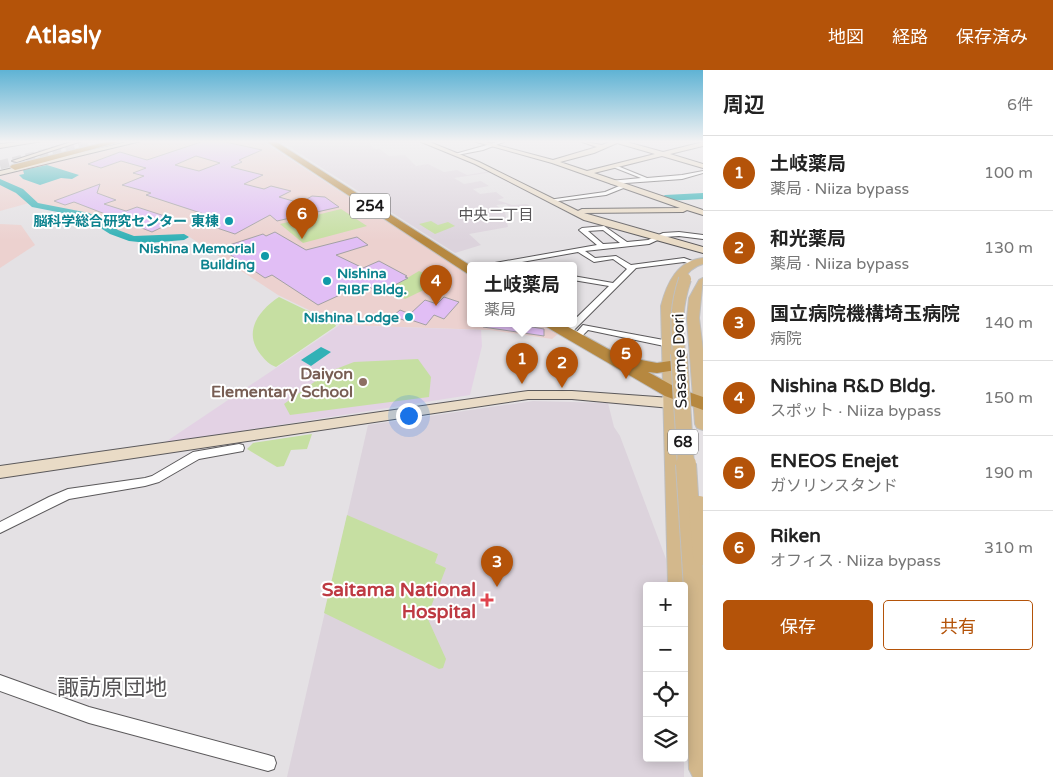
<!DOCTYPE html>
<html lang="ja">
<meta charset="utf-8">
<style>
:root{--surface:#fff;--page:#f6f6f6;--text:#222;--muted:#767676;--line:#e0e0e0;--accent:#b45309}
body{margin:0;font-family:"Varela Round","Noto Sans JP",sans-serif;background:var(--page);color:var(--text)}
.controls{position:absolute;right:15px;bottom:15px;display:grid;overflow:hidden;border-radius:5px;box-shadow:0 2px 12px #0003}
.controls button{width:45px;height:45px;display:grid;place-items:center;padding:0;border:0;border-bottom:1px solid var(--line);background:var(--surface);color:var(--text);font:25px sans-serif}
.you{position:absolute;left:408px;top:345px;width:18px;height:18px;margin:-12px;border:4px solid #fff;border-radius:50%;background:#1a73e8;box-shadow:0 0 0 8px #1a73e833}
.badge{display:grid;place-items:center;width:32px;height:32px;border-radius:50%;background:var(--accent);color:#fff;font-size:16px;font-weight:700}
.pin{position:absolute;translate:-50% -41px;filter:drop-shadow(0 1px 2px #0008)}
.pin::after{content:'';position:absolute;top:26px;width:18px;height:15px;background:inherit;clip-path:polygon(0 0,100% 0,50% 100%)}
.popup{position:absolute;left:467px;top:192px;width:110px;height:65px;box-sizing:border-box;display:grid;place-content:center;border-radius:5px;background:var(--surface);filter:drop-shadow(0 1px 4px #0005);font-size:16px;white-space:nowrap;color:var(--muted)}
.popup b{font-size:19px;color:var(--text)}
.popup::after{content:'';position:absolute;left:50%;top:100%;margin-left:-10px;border:10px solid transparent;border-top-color:var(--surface)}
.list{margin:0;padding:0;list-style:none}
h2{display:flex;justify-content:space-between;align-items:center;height:65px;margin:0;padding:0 20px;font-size:21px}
h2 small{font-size:16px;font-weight:400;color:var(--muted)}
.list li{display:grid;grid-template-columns:32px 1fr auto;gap:15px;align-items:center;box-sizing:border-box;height:75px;padding:0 20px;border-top:1px solid var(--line)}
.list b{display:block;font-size:19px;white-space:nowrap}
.list p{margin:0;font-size:16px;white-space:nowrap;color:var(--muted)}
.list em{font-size:16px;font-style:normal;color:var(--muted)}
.actions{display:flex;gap:10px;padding:15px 20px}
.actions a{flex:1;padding:11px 0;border:1px solid var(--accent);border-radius:5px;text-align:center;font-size:18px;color:var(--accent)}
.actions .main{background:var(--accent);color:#fff}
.icon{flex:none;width:28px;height:28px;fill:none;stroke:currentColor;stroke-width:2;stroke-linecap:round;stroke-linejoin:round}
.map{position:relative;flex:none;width:703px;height:707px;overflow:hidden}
header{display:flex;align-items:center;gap:30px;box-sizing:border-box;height:70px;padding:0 25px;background:var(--accent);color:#fff}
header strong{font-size:24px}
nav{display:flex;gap:28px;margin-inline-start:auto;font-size:18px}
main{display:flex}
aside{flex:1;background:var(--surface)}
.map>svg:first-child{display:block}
.commercial{fill:#ecd1cf}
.built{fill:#dcd3dc}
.education{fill:#e3d2e4}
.green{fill:#c6dfa2}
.water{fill:#32b1b6}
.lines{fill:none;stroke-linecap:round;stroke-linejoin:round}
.river{fill:#32b1b6;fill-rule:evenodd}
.building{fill:#e1bef5;stroke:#a3a1a4;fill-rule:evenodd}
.highway-tunnel{stroke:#bcb9bc;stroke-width:9;stroke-dasharray:9 4.5;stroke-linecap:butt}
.street-casing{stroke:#5b595b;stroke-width:2}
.secondary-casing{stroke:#5b595b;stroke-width:2}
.primary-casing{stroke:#bfbfbf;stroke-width:2}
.highway-casing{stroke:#bfbfbf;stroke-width:2}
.street{fill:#fff;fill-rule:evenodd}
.secondary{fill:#e9dbc6;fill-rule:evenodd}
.primary{fill:#d3b88c;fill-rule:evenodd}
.highway{fill:#b68840;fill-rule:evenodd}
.primary-bridge-far3-casing{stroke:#bfbfbf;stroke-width:14;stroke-linecap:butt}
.primary-bridge-far2-casing{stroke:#bfbfbf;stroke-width:18;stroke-linecap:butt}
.primary-bridge-far1-casing{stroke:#bfbfbf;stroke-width:22;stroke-linecap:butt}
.primary-bridge-casing{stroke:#bfbfbf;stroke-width:27;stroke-linecap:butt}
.primary-bridge-far3{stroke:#d3b88c;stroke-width:12}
.primary-bridge-far2{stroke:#d3b88c;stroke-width:16}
.primary-bridge-far1{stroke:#d3b88c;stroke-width:20}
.primary-bridge{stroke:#d3b88c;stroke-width:25}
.culture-dot{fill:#0f9aa8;stroke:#fff;stroke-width:2}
.education-dot{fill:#8d6e63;stroke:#fff;stroke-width:2}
.health-dot{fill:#e0444e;stroke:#fff;stroke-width:2}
.labels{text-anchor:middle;stroke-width:4;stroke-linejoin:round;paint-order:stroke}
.far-culture-label{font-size:14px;font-weight:bold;fill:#0d838f;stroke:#fff;text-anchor:end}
.shield{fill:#fff;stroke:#5f5e5f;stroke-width:1}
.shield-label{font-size:15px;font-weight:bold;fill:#1a191a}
.far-neighbourhood-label{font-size:15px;fill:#575557;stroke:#fff}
.street-label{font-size:16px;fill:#1a191a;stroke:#fff}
.education-label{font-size:16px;font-weight:bold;fill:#785e54;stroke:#fff;text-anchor:end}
.near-health-label{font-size:19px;font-weight:bold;fill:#be3a42;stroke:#fff;text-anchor:end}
.near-quarter-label{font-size:22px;fill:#575557;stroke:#fff}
</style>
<header>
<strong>Atlasly</strong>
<nav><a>地図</a><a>経路</a><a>保存済み</a></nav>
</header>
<main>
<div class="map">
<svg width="703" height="707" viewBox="0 0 703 707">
<rect width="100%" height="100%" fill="#e4e1e4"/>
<g class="commercial">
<path d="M 146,71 L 262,71 L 471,206 L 471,253 L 543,253 L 559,263 L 552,269 L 490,260 L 340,255 L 278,225 L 188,166 L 150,170 L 134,168 L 78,142 L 29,133 L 0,141 L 0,105 Z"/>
<path d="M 0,154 L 21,155 L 35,175 L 0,198 Z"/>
</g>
<g class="built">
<path d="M 280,71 L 370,71 L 372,73 L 369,73 L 374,79 L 380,79 L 389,86 L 405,85 L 416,96 L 428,94 L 444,102 L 457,100 L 467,105 L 491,101 L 493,102 L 454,108 L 464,114 L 481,111 L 489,116 L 473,119 L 480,124 L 496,122 L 504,128 L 497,130 L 512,135 L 527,134 L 533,139 L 513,140 L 506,134 L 496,135 L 505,142 L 508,157 L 469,164 L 481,175 L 455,183 Z"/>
<path d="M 533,331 L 608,333 L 614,357 L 620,366 L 666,489 L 667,516 L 647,516 L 647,688 L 684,688 L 684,707 L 287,707 L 368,355 Z"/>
</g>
<path class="education" d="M 340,255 L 481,260 L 482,276 L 470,325 L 164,373 Z"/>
<g class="green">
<path d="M 341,139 L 367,156 L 303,173 L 280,154 Z"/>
<path d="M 431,151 L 438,155 L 448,152 L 455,156 L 435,164 L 419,154 Z"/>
<path d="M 419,201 L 434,208 L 434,212 L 432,216 L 405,229 L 387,220 Z"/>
<path d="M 279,227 L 335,254 L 336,256 L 276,297 C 270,295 265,290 261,285 C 242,262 259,240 279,227 Z"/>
<path d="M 418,289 L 431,307 L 429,327 L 290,345 L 284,334 L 328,302 L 354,292 Z"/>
<path d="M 312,364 L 307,379 L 291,380 L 284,396 L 277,397 L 247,379 L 253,373 Z"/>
<path d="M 347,445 L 438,484 L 435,493 L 446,498 L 427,547 L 446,589 L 443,598 L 439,599 L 324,543 Z"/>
</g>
<g class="water">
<path d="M 47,95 L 79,105 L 72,109 L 61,108 L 40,115 L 23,109 L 19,105 L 24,104 L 23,100 Z"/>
<path d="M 321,277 L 331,282 L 311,296 L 301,290 Z"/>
</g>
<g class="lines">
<g class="river">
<path d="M 0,109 L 23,119 L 38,133 L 89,143 L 118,160 L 134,166 L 184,164 L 189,167 L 184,170 L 148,173 L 129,171 L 110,164 L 83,147 L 32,137 L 16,123 L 0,115 Z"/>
<path d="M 703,123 L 703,129 L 665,131 L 661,128 L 665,125 Z"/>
</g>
</g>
<g class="building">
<path d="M 204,71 L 221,71 L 262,80 L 239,90 L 242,92 L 231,97 L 263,105 L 244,114 L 264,119 L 271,116 L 291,121 L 279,127 L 300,133 L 312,126 L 325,127 L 339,137 L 277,151 L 270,145 L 235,164 L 199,152 L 210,146 L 146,125 L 151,123 L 122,115 L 144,106 L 133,103 L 146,98 L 121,91 L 101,98 L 88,94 L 120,82 L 147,90 ZM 196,86 L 220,93 L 199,101 L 175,95 Z"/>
<path d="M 100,114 L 97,123 L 116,130 L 104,134 L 126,141 L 137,137 L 177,150 L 152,162 L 74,132 L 65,135 L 54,131 Z"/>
<path d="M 275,162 L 306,180 L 357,167 L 368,175 L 336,185 L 363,198 L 379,191 L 407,206 L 405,207 L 408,208 L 380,223 L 364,214 L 318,235 L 272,205 L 265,208 L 220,178 L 263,164 L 266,166 Z"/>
<path d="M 444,227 L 459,232 L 444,249 L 434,245 L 426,255 L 408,249 L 406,251 L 393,246 L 400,240 L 410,244 L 425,230 L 437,234 Z"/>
<path d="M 483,253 L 509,253 L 544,259 L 544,266 L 483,257 Z"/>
</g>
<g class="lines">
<path class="highway-tunnel" d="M 0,95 L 88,72"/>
<defs>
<g id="street">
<path d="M 501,71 L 506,71 L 483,80 L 457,85 L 455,84 Z"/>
<path d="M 615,95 L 647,108 L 682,105 L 703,101 L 703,103 L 682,109 L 612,114 L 610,113 L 610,111 L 641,108 L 613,97 Z"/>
<path d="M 624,114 L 627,116 L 626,117 L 606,125 L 551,132 L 548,130 L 605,122 Z"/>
<path d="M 604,156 L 627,172 L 648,170 L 663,163 L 679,162 L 703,165 L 703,169 L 679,166 L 664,167 L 649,174 L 585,181 L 595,188 L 616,186 L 631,195 L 684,188 L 695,192 L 692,194 L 684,192 L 636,198 L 574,260 L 571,260 L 567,258 L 568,256 L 609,216 L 573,210 L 573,206 L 613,213 L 627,199 L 613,189 L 594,192 L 578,182 L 505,195 L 492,195 L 495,193 L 597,175 L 579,160 L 582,158 ZM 603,160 L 620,173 L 603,174 L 588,161 Z"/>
<path d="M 583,255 L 669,271 L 673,274 L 669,277 L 588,260 L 583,265 L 577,265 L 576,263 Z"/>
<path d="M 239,374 L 243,375 L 244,378 L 243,381 L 199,389 L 159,412 L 145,416 L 69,429 L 0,463 L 0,452 L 49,427 L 68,419 L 145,408 L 152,406 L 193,382 Z"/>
<path d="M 0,605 L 89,637 L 268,685 L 274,687 L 276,693 L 274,699 L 268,701 L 89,653 L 0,621 Z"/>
</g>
<g id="secondary">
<path d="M 27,71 L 42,71 L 0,78 L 0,74 Z"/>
<path d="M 74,71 L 82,71 L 17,92 L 12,91 Z"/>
<path d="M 131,71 L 141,71 L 0,105 L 0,101 Z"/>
<path d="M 419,71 L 427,71 L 479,92 L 578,141 L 582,139 L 680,138 L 552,93 L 473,71 L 482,71 L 553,90 L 597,77 L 579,71 L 602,75 L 612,71 L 623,71 L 663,82 L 703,72 L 703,76 L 670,84 L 703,94 L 703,98 L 662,86 L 594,103 L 703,140 L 703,145 L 687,140 L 683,142 L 584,143 L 703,177 L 703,183 L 584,150 L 475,94 ZM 617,73 L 655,84 L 587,101 L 560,92 L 594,83 Z"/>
<path d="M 528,321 L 572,321 L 671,328 L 680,326 L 685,328 L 687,331 L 685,334 L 671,338 L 572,329 L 528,329 L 0,408 L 0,396 Z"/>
</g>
<g id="primary">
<path d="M 703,188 L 703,194 C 684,199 678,219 673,236 L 690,516 L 684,524 L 684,516 L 668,516 L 661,236 C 667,213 677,191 703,188 Z"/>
<path d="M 703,208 L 699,248 L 703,280 L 703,360 L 697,358 L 695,354 L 687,248 L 689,228 L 699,210 Z"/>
<path d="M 695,526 L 703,530 L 703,707 L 693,707 L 689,699 L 687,631 L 684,630 L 684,536 L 687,529 Z"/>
</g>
<g id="highway">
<path d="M 110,71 L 123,71 L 15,100 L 10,97 L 12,95 Z"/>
<path d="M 266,71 L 275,71 L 471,196 L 471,206 Z"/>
<path d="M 542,253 L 561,253 L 630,291 L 636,289 L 657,293 L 670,291 L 676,292 L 678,296 L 676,300 L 657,303 L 648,302 L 677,318 L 703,327 L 703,340 L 665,326 L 545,256 Z"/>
</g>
</defs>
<use href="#street" class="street-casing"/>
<use href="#secondary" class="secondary-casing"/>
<use href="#primary" class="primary-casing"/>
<use href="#highway" class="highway-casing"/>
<use href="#street" class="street"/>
<use href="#secondary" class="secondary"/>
<use href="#primary" class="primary"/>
<use href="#highway" class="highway"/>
<defs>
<path id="primary-bridge-far3" d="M 679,285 C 677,255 675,239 685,209"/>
<path id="primary-bridge-far2" d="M 679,284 L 686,396"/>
<g id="primary-bridge-far1">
<path d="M 686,394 L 695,534"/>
<path d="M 699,436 L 703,485"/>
</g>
<path id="primary-bridge" d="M 695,533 L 695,537"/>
</defs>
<use href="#primary-bridge-far3" class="primary-bridge-far3-casing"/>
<use href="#primary-bridge-far2" class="primary-bridge-far2-casing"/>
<use href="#primary-bridge-far1" class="primary-bridge-far1-casing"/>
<use href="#primary-bridge" class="primary-bridge-casing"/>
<use href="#primary-bridge-far3" class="primary-bridge-far3"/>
<use href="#primary-bridge-far2" class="primary-bridge-far2"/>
<use href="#primary-bridge-far1" class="primary-bridge-far1"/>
<use href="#primary-bridge" class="primary-bridge"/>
</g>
<linearGradient id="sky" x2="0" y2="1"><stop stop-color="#5fb3d4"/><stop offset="0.42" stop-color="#f3f2f3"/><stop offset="1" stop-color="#f3f2f3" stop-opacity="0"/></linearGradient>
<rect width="703" height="170" fill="url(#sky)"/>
<g class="culture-dot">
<circle cx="229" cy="151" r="5"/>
<circle cx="265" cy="186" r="5"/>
<circle cx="327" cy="211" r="5"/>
<circle cx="409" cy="247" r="5"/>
</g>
<circle class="education-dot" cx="363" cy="312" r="5"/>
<path class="health-dot" d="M484.5 522.5h5v5h5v5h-5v5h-5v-5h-5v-5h5z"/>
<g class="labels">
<g class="far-culture-label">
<text x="219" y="156">脳科学総合研究センター 東棟</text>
<text x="255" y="183">Nishina Memorial<tspan x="255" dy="16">Building</tspan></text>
<text x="337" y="208" text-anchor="start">Nishina<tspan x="337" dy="16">RIBF Bldg.</tspan></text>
<text x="399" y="252">Nishina Lodge</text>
</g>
<g class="shield">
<rect x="350" y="123.5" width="40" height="25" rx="4"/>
<rect x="668" y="359.5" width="30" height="25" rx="4"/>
</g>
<g class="shield-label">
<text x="370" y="141">254</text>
<text x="683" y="377">68</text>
</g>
<g class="far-neighbourhood-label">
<text x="496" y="150">中央二丁目</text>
</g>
<g class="street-label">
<text transform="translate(679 291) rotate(-92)" y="6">Sasame Dori</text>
</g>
<g class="education-label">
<text x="353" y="309">Daiyon<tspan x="353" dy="18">Elementary School</tspan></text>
</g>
<g class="near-health-label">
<text x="476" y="526">Saitama National<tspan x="476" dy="22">Hospital</tspan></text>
</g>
<g class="near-quarter-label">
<text x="112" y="625">諏訪原団地</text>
</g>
</g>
</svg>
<div class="controls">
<button>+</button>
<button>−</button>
<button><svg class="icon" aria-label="locate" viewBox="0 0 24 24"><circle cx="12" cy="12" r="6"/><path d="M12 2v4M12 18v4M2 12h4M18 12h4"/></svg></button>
<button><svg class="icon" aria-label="layers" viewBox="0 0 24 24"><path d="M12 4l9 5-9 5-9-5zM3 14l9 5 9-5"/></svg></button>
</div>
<div class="you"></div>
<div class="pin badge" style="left:522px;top:314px">1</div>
<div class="popup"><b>土岐薬局</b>薬局</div>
<div class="pin badge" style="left:562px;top:318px">2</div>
<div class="pin badge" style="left:497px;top:517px">3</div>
<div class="pin badge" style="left:436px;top:236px">4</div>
<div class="pin badge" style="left:626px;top:309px">5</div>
<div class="pin badge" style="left:302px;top:169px">6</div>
</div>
<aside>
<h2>周辺<small>6件</small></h2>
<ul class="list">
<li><span class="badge">1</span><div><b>土岐薬局</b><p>薬局 · Niiza bypass</p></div><em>100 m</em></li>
<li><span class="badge">2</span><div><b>和光薬局</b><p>薬局 · Niiza bypass</p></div><em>130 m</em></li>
<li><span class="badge">3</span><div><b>国立病院機構埼玉病院</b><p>病院</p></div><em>140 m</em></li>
<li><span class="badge">4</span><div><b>Nishina R&amp;D Bldg.</b><p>スポット · Niiza bypass</p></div><em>150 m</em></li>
<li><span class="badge">5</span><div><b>ENEOS Enejet</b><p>ガソリンスタンド</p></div><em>190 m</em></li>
<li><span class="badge">6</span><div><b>Riken</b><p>オフィス · Niiza bypass</p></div><em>310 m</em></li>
</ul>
<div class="actions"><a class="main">保存</a><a>共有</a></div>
</aside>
</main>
